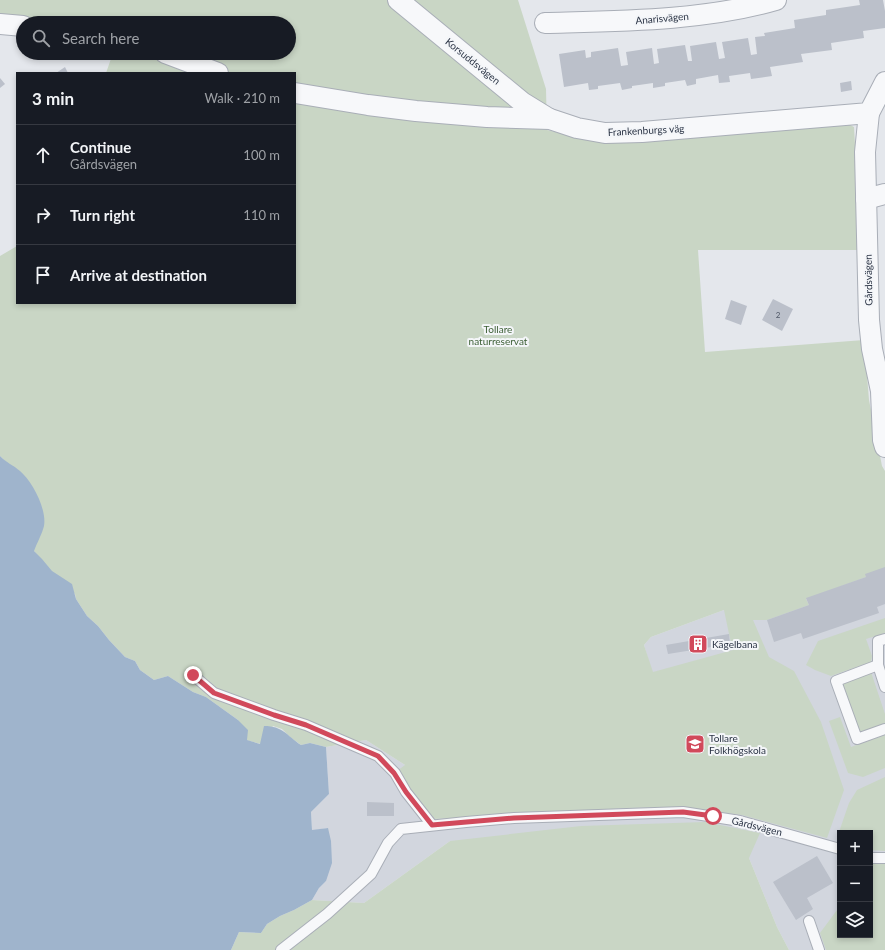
<!DOCTYPE html>
<meta charset="utf-8">
<style>
:root{--surface:#171b24;--page:#20242c;--text:#f1f3f6;--muted:#9ea1a6;--line:#363941}
body{margin:0;font-family:Lato,sans-serif;background:var(--page);color:var(--text)}
.controls{position:absolute;right:12px;bottom:12px;display:grid;overflow:hidden;border-radius:0px;box-shadow:0 2px 6px #0003}
.controls button{width:36px;height:36px;display:grid;place-items:center;padding:0;border:0;border-bottom:1px solid var(--line);background:var(--surface);color:var(--text);font:20px sans-serif}
.stop{position:absolute;width:12px;height:12px;margin:-9px;border:3px solid #d1495b;border-radius:50%;background:#fff}
.stop.end{background:#d1495b;border-color:#fff;box-shadow:0 1px 4px #0008}
.list{margin:0;padding:0;list-style:none}
h2{display:flex;justify-content:space-between;align-items:center;height:52px;margin:0;padding:0 16px;font-size:17px}
h2 small{font-size:13px;font-weight:400;color:var(--muted)}
.list li{display:grid;grid-template-columns:26px 1fr auto;gap:12px;align-items:center;box-sizing:border-box;height:60px;padding:0 16px;border-top:1px solid var(--line)}
.list b{display:block;font-size:15px;white-space:nowrap}
.list p{margin:0;font-size:13px;white-space:nowrap;color:var(--muted)}
.list em{font-size:13px;font-style:normal;color:var(--muted)}
.icon{flex:none;width:22px;height:22px;fill:none;stroke:currentColor;stroke-width:2;stroke-linecap:round;stroke-linejoin:round}
.map{position:relative;flex:none;width:885px;height:950px;overflow:hidden}
.search{position:absolute;background:var(--surface);box-shadow:0 2px 6px #0003;left:16px;top:16px;width:280px;height:44px;display:flex;align-items:center;gap:10px;box-sizing:border-box;padding:0 14px;border-radius:22px;color:var(--muted);font-size:15px}
.panel{position:absolute;background:var(--surface);box-shadow:0 2px 6px #0003;left:16px;top:72px;width:280px;height:232px;border-radius:0px}
.map>svg:first-child{display:block}
.built{fill:#d2d6de;fill-rule:evenodd}
.green{fill:#c9d6c5;fill-rule:evenodd}
.water{fill:#9fb4cc}
.building{fill:#bbc0ca}
.lines{fill:none;stroke-linecap:round;stroke-linejoin:round}
.lane-casing{stroke:#a9aeb7;stroke-width:12}
.street-casing{stroke:#a9aeb7;stroke-width:22}
.lane{stroke:#f7f8fa;stroke-width:10}
.street{stroke:#f7f8fa;stroke-width:20}
.route{stroke:#d1495b;stroke-width:5}
.labels{text-anchor:middle;stroke-width:4;stroke-linejoin:round;paint-order:stroke}
.number-label{font-size:8px;fill:#4f5766}
.street-label{font-size:10px;fill:#2b3445;stroke:#f4f6f9}
.park-label{font-size:10px;fill:#3f6138;stroke:#f4f6f9}
.poi-label{font-size:10px;fill:#2b3445;stroke:#f4f6f9;text-anchor:start}
</style>
<div class="map">
<svg width="885" height="950" viewBox="0 0 885 950">
<rect width="100%" height="100%" fill="#e4e7ec"/>
<path class="built" d="M 885,538 L 885,950 L 789,950 L 777,927 L 749,858 L 450,841 L 364,903 L 312,900 L 319,888 L 326,881 L 327,828 L 312,831 L 311,812 L 329,794 L 326,747 L 366,740 L 405,765 L 652,672 L 644,645 L 651,637 L 724,610 ZM 840,833 L 870,833 L 870,935 L 840,935 Z"/>
<g class="green">
<path d="M 0,0 L 518,0 L 546,89 L 547,130 L 589,140 L 621,141 L 850,125 L 854,127 L 861,250 L 698,250 L 705,352 L 864,340 L 869,400 L 882,466 L 885,471 L 885,568 L 866,577 L 806,599 L 809,605 L 767,620 L 753,620 L 769,657 L 794,671 L 821,722 L 844,790 L 827,838 L 742,815 L 681,807 L 623,808 L 592,811 L 433,819 L 397,771 L 405,765 L 366,740 L 326,747 L 310,743 L 301,745 L 290,737 L 282,729 L 273,726 L 261,744 L 246,740 L 238,720 L 206,697 L 193,692 L 168,676 L 154,680 L 140,670 L 135,661 L 125,657 L 109,640 L 98,626 L 87,616 L 76,599 L 75,594 L 51,574 L 34,551 L 18,470 L 8,464 L 0,456 L 0,256 L 17,246 L 17,303 L 295,303 L 295,73 L 106,73 L 113,53 L 289,53 L 289,23 L 78,23 L 0,16 ZM 724,610 L 729,634 L 733,650 L 653,672 L 644,645 L 651,637 Z"/>
<path d="M 885,618 L 885,633 L 866,639 L 872,656 L 871,662 L 831,676 L 815,670 L 806,665 L 818,641 Z"/>
<path d="M 871,672 L 885,714 L 885,724 L 859,732 L 842,682 Z"/>
<path d="M 840,717 L 851,747 L 885,735 L 885,768 L 863,777 L 848,773 L 829,721 Z"/>
<path d="M 885,777 L 885,851 L 870,850 L 870,833 L 840,833 L 840,843 L 839,843 L 839,832 L 849,803 L 857,790 Z"/>
<path d="M 705,822 L 760,833 L 749,858 L 777,927 L 789,950 L 231,950 L 239,932 L 261,933 L 267,924 L 280,916 L 294,910 L 312,900 L 364,903 L 450,841 L 581,826 Z"/>
<path d="M 870,864 L 885,864 L 885,950 L 826,950 L 820,933 L 840,906 L 840,935 L 870,935 Z"/>
</g>
<path class="water" d="M 0,456 C 7,463 13,465 20,471 C 32,481 47,509 44,526 C 42,534 37,543 34,551 L 42,559 L 52,571 L 72,584 L 76,599 L 87,616 L 98,626 L 109,640 L 125,657 L 135,661 L 140,670 L 154,680 L 168,676 L 193,692 L 206,697 L 238,720 L 248,730 L 247,740 L 260,744 L 264,726 C 283,726 286,735 301,745 L 310,743 L 326,747 L 329,794 L 311,812 L 312,830 L 328,828 L 331,841 L 332,863 L 326,881 L 319,888 L 312,900 L 294,910 L 280,916 L 267,924 L 261,933 L 239,932 L 231,950 L 0,950 Z"/>
<g class="building">
<path d="M 859,0 L 883,0 L 885,11 L 885,28 L 863,31 L 864,38 L 831,43 L 832,50 L 801,54 L 803,62 L 770,67 L 772,76 L 751,79 L 750,73 L 729,76 L 730,82 L 719,83 L 718,75 L 696,79 L 696,84 L 687,86 L 685,80 L 665,83 L 665,86 L 653,88 L 653,83 L 632,86 L 632,88 L 622,90 L 620,83 L 598,86 L 598,89 L 589,90 L 588,83 L 564,87 L 559,54 L 585,50 L 586,58 L 591,57 L 591,52 L 618,48 L 621,66 L 628,65 L 626,52 L 652,48 L 654,64 L 659,63 L 657,49 L 685,45 L 688,61 L 692,61 L 690,46 L 716,42 L 719,59 L 725,58 L 722,42 L 748,38 L 751,55 L 757,54 L 755,37 L 765,36 L 764,33 L 795,28 L 794,20 L 826,15 L 826,10 L 860,5 Z"/>
<path d="M 65,67 L 68,73 L 56,73 Z"/>
<path d="M 0,78 L 5,84 L 0,88 Z"/>
<path d="M 851,81 L 852,90 L 841,92 L 840,83 Z"/>
<path d="M 773,299 L 793,309 L 782,331 L 762,320 Z"/>
<path d="M 731,300 L 747,306 L 741,325 L 725,319 Z"/>
<path d="M 885,567 L 885,604 L 877,607 L 879,613 L 803,639 L 801,633 L 774,642 L 767,620 L 809,605 L 806,598 L 866,577 L 865,574 Z"/>
<path d="M 729,634 L 730,644 L 668,654 L 666,645 Z"/>
<path d="M 367,802 L 394,803 L 394,816 L 367,816 Z"/>
<path d="M 817,856 L 833,883 L 807,898 L 813,909 L 796,920 L 773,882 Z"/>
</g>
<g class="lines">
<defs>
<g id="lane">
<path d="M 885,639 L 878,641 L 878,665 L 885,687"/>
<path d="M 878,665 L 836,681 L 857,739 L 885,729"/>
<path d="M 193,675 L 214,693 L 274,715 L 306,725 L 378,756 L 395,773 L 406,792 L 432,825"/>
<path d="M 870,858 L 885,858"/>
<path d="M 809,921 L 819,950"/>
<path d="M 281,950 L 327,914 L 371,874 L 388,843 L 401,829 L 466,822 L 514,818 L 683,812 L 740,821 L 840,849"/>
</g>
<g id="street">
<path d="M 398,0 L 522,102 L 548,118"/>
<path d="M 545,23 C 620,21 704,21 776,0"/>
<path d="M 0,24 L 23,26"/>
<path d="M 165,53 L 218,73"/>
<path d="M 295,93 L 368,105 L 416,111 L 487,117 L 550,119 L 577,128 L 605,133 L 642,132 L 869,113 L 885,82"/>
<path d="M 869,113 L 865,152 L 869,320 L 872,349 L 881,391 L 883,440 L 885,447"/>
<path d="M 866,199 L 885,194"/>
</g>
</defs>
<use href="#lane" class="lane-casing"/>
<use href="#street" class="street-casing"/>
<use href="#lane" class="lane"/>
<use href="#street" class="street"/>
</g>
<g class="lines">
<path class="route" d="M 193,675 L 214,693 L 274,715 L 306,725 L 378,756 L 394,773 L 406,792 L 432,825 L 514,818 L 683,812 L 713,816"/>
</g>
<defs>
<symbol id="building-square" viewBox="-11 -11 22 22"><rect x="-9" y="-9" width="18" height="18" rx="4" fill="#d1495b" stroke="#f4f6f9"/><path d="M-4-6H4V6H1V3H-1V6H-4ZM-2.5-4.3h1.7v1.8h-1.7ZM.8-4.3h1.7v1.8H.8ZM-2.5-1h1.7V.8h-1.7ZM.8-1h1.7V.8H.8Z" fill="#fff"/></symbol>
<symbol id="university-square" viewBox="-11 -11 22 22"><rect x="-9" y="-9" width="18" height="18" rx="4" fill="#d1495b" stroke="#f4f6f9"/><path d="M0-5L7-2L0 1L-7-2ZM-4 1L0 2.5L4 1V4Q0 6-4 4Z" fill="#fff"/></symbol>
</defs>
<g fill-rule="evenodd">
<use href="#building-square" x="687" y="633" width="22" height="22"/>
<use href="#university-square" x="684" y="733" width="22" height="22"/>
</g>
<g class="labels">
<g class="number-label">
<text x="778" y="318">2</text>
</g>
<g class="street-label">
<text transform="translate(662 18) rotate(-5)" y="4">Anarisvägen</text>
<text transform="translate(473 61) rotate(39)" y="4">Korsuddsvägen</text>
<text transform="translate(646 130) rotate(-3)" y="4">Frankenburgs väg</text>
<text transform="translate(868 280) rotate(-91)" y="4">Gårdsvägen</text>
<text transform="translate(757 826) rotate(14)" y="4">Gårdsvägen</text>
</g>
<g class="park-label">
<text x="498" y="333">Tollare<tspan x="498" dy="12">naturreservat</tspan></text>
</g>
<g class="poi-label">
<text x="712" y="648">Kägelbana</text>
<text x="709" y="742">Tollare<tspan x="709" dy="12">Folkhögskola</tspan></text>
</g>
</g>
</svg>
<div class="controls">
<button>+</button>
<button>−</button>
<button><svg class="icon" aria-label="layers" viewBox="0 0 24 24"><path d="M12 4l9 5-9 5-9-5zM3 14l9 5 9-5"/></svg></button>
</div>
<div class="stop" style="left:713px;top:816px"></div>
<div class="stop end" style="left:193px;top:675px"></div>
<div class="search"><svg class="icon" aria-label="search" viewBox="0 0 24 24"><circle cx="10" cy="10" r="6"/><path d="M15 15l6 6"/></svg>Search here</div>
<section class="panel">
<h2>3 min<small>Walk · 210 m</small></h2>
<ul class="list">
<li><svg class="icon" aria-label="ahead" viewBox="0 0 24 24"><path d="M12 20V5M6 11l6-6 6 6"/></svg><div><b>Continue</b><p>Gårdsvägen</p></div><em>100 m</em></li>
<li><svg class="icon" aria-label="right" viewBox="0 0 24 24"><path d="M7 20v-9h11M14 6l5 5-5 5"/></svg><div><b>Turn right</b></div><em>110 m</em></li>
<li><svg class="icon" aria-label="arrive" viewBox="0 0 24 24"><path d="M6 21V4h12l-3 4 3 4H6"/></svg><div><b>Arrive at destination</b></div></li>
</ul>
</section>
</div>
